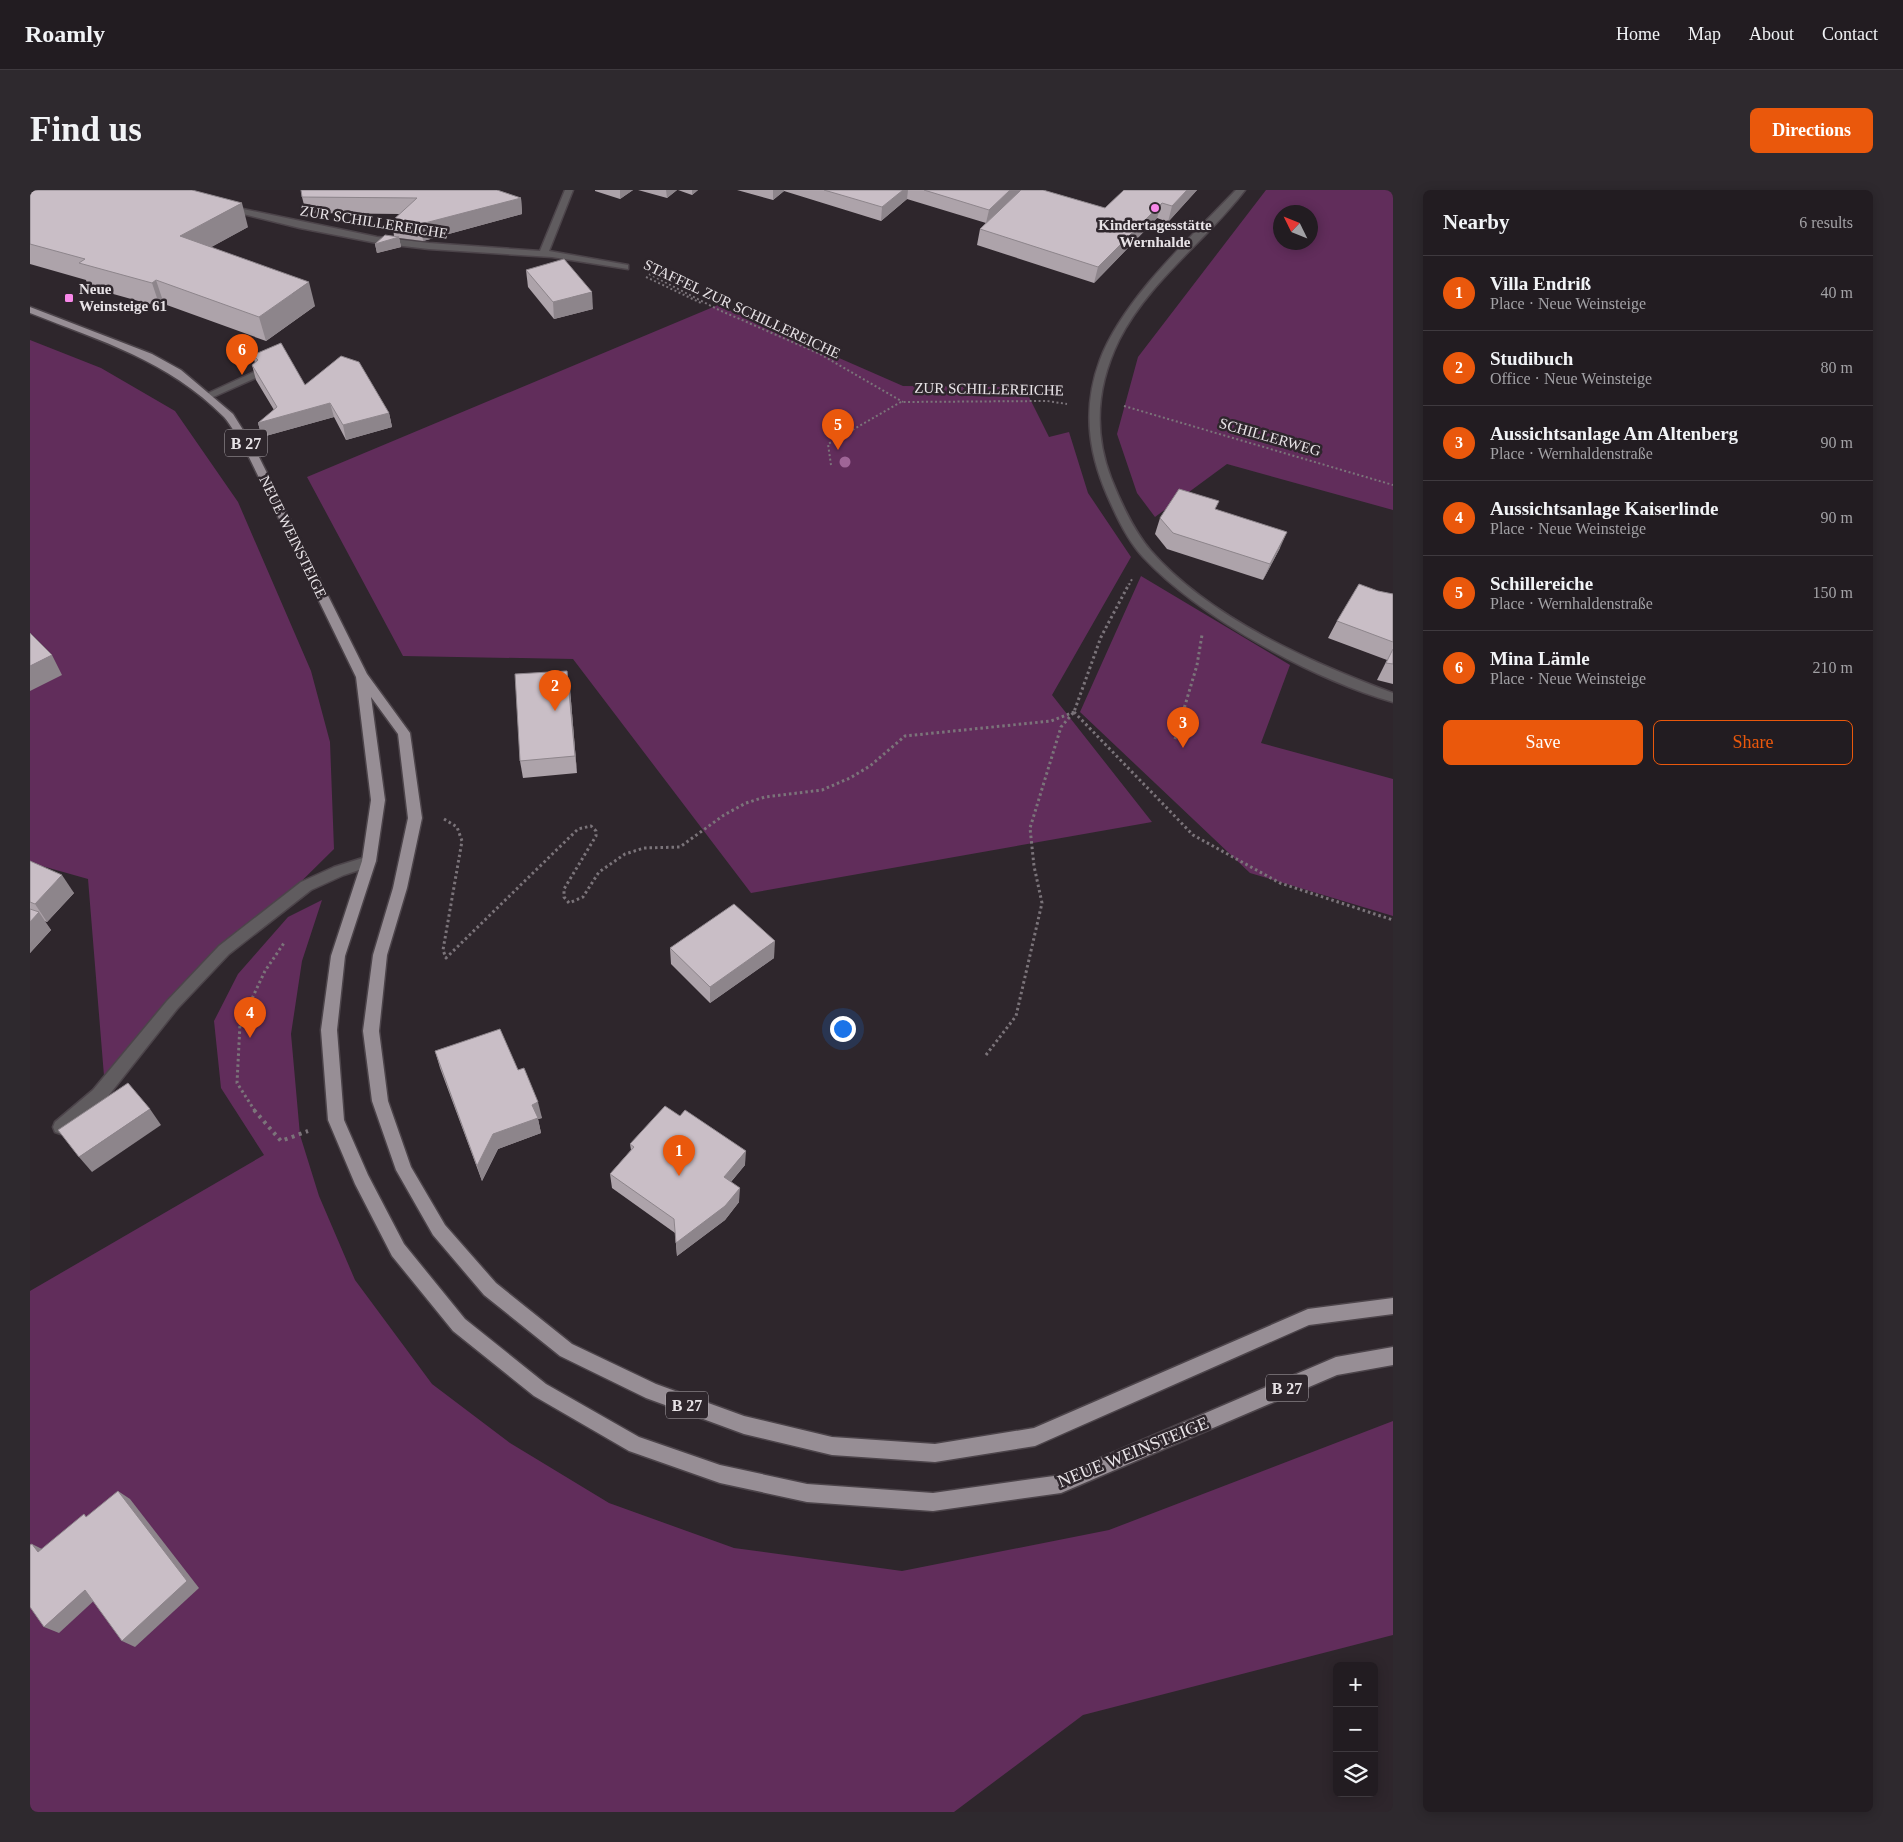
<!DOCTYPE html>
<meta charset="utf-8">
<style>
:root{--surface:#221c21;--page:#2e292e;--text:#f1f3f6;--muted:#a2a1a5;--line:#3f3a3f;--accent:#ea580c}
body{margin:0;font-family:Georgia,serif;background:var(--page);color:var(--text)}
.controls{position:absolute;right:15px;bottom:15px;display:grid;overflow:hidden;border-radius:8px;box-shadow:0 2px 12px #0003}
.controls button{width:45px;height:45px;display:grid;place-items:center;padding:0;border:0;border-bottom:1px solid var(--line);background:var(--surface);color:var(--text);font:25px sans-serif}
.compass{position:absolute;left:1243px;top:15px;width:45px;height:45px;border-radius:50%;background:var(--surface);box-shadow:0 2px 12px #0003;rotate:313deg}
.you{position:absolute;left:812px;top:838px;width:18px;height:18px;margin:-12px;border:4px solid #fff;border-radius:50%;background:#1a73e8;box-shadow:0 0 0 8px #1a73e833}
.badge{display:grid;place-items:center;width:32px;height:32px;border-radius:50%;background:var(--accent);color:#fff;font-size:16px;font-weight:700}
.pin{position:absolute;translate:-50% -41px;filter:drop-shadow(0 1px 2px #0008)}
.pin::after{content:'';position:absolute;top:26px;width:18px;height:15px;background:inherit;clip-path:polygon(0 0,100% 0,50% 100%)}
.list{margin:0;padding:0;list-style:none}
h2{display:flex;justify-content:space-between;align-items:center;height:65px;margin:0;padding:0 20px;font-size:21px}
h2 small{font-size:16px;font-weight:400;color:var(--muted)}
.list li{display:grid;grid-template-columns:32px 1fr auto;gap:15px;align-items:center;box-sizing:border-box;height:75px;padding:0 20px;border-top:1px solid var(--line)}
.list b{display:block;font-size:19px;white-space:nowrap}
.list p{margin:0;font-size:16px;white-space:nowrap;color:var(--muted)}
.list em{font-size:16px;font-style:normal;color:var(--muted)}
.actions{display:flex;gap:10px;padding:15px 20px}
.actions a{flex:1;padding:11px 0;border:1px solid var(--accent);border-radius:8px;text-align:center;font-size:18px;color:var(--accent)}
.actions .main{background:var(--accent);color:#fff}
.icon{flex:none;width:28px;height:28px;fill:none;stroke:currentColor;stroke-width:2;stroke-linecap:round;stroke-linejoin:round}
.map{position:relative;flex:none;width:1363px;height:1622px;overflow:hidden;border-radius:8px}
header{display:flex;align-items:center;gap:30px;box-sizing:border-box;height:70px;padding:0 25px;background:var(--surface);border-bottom:1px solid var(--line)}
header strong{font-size:24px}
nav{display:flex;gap:28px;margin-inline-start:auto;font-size:18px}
.intro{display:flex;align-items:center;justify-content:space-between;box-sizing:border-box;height:120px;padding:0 30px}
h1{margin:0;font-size:35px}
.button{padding:12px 22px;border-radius:8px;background:var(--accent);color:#fff;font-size:18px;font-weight:700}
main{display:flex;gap:30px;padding:0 30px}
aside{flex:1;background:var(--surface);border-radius:8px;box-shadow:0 2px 12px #0003}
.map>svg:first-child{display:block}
.green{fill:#612d5b;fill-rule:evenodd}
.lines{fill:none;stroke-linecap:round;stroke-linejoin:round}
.minor-casing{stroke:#4c444a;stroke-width:3}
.major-casing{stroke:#4c444a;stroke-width:3}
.path-far2{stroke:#7b747a;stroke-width:2;stroke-dasharray:2 2.5;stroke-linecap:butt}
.path-far1{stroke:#7b747a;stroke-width:3;stroke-dasharray:2.5 3;stroke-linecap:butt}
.path{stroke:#7b747a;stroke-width:4;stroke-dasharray:3 4.5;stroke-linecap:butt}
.minor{fill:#605c5f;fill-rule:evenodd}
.major{fill:#978e95;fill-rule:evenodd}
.tree{fill:#9f6597}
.wall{fill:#ada3aa}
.shaded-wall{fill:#8d858b}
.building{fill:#c9bec6;stroke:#8d858b}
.poi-dot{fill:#f888e9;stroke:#2e262c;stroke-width:2}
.labels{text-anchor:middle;stroke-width:5;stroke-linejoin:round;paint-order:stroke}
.far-street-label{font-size:15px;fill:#e8e3e7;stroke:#2e262c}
.far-poi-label{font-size:15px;font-weight:bold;fill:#e8e3e7;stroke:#2e262c}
.shield{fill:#2e262c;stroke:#b0aaaf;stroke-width:1}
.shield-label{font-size:16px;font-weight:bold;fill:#e8e3e7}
.street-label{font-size:18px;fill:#e8e3e7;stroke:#2e262c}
</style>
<header>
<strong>Roamly</strong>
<nav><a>Home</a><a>Map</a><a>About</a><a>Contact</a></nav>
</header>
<div class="intro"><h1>Find us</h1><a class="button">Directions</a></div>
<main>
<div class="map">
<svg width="1363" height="1622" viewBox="0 0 1363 1622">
<rect width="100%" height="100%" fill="#2e262c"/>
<g class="green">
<path d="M 1236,0 L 1363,0 L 1363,320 L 1197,274 L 1125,327 L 1107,303 L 1087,244 L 1108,167 ZM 1250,22 L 1280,22 L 1280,52 L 1250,52 Z"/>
<path d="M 688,115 L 873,196 L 994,197 L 1019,247 L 1039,242 L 1058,303 L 1101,367 L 1022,505 L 1122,632 L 721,703 L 543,469 L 373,466 L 277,287 Z"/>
<path d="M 0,150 L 71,178 L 145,221 L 208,312 L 281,481 L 300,552 L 304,659 L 74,886 L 58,689 L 12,676 L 0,685 Z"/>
<path d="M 1111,386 L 1260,475 L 1231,553 L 1363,589 L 1363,726 L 1220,683 L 1050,522 Z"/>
<path d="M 292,710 L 272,771 L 261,844 L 270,945 L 289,1006 L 325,1090 L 402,1194 L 480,1253 L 579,1313 L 704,1358 L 872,1381 L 1079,1340 L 1363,1231 L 1363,1445 L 1053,1525 L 924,1622 L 0,1622 L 0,1101 L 234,965 L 191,898 L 184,831 L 208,784 L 258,727 Z"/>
</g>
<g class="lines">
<defs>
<g id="minor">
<path d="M 535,0 L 543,0 L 519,61 L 598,75 L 598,79 L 522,67 L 399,59 L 347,53 L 270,38 L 189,18 L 194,15 L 347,47 L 399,53 L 510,61 Z"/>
<path d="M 1206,0 L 1215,0 C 1176,51 1119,91 1089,150 C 1067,195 1063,241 1081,288 C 1091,313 1103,340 1121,361 C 1181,429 1280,472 1363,503 L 1363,512 C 1283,489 1170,428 1113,367 C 1100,353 1090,334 1082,316 C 1059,268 1051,221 1070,170 C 1093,109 1161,47 1206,0 Z"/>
<path d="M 226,181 L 231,184 L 230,186 L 181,208 L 177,209 L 172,206 Z"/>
<path d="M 339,666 L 344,667 L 346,671 L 344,675 L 314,685 L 281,700 L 199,764 L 147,819 L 75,910 L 37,942 L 31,944 L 25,942 L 23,937 L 25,932 L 63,900 L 137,811 L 189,756 L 271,692 L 304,677 Z"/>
</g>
<path id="major" d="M 0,117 L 122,164 L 151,180 L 203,224 L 225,259 L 337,484 L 380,543 L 392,628 L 377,698 L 357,765 L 349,841 L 358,911 L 381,977 L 415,1035 L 466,1093 L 542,1154 L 626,1194 L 714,1226 L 802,1247 L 905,1254 L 1004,1238 L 1278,1119 L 1363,1108 L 1363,1124 L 1279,1135 L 1005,1256 L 905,1272 L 802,1265 L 714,1244 L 616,1208 L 530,1166 L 454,1105 L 403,1045 L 366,980 L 342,911 L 333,841 L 343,765 L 363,698 L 378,628 L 368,544 L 341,507 L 355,610 L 346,671 L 315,766 L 307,840 L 314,930 L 338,985 L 374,1054 L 435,1129 L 516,1194 L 609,1247 L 690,1275 L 777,1294 L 903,1303 L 1031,1285 L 1306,1167 L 1363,1157 L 1363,1175 L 1307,1185 L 1031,1303 L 903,1321 L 777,1312 L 690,1293 L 599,1261 L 504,1206 L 423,1141 L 362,1066 L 325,994 L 298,930 L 291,840 L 301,766 L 332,671 L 341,610 L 326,487 L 215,259 C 208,249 202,236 194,227 C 137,170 73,152 0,123 Z"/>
</defs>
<use href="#minor" class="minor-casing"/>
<use href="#major" class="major-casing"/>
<g class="path-far2">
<path d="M 619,84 L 689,120 L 790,164 L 873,212"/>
<path d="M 616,87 L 671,113"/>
<path d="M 1094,216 L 1363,295"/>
<path d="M 801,275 L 798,254 L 871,212 L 1017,211 L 1037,214"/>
<path d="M 1099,395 L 1102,389"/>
</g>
<g class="path-far1">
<path d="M 1044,522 L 1163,645 L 1250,693 L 1363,730"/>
<path d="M 1145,549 L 1167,475 L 1172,445"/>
<path d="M 414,629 L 427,637 L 432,651 L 413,760 L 416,768 L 548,639 L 561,636 L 566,641 L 566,646 L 534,699 L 534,707 L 539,713 L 553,707 L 569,682 L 595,664 L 614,658 L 650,657 L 694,625 L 716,613 L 735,607 L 792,600 L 820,588 L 840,576 L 875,546 L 1021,531 L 1044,522"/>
<path d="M 956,865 L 986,826 L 1012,713 L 1004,676 L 1000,638 L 1031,537 L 1044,522 L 1071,447 L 1099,394"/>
<path d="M 225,921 L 207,893 L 210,834 L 235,781 L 254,753"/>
</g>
<path class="path" d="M 224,920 L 251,951 L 278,941"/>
<use href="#minor" class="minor"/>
<use href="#major" class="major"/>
</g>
<circle class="tree" cx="815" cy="272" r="5.5"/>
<g class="wall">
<path d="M 0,0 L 218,37 L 181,57 L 285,116 L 236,151 L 134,114 L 130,117 L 58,97 L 56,90 L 0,74 Z"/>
<path d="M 565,0 L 603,0 L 590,9 L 565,1 Z"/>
<path d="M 608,0 L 647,0 L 637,8 Z"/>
<path d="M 648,0 L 668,0 L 662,5 Z"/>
<path d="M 707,0 L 1013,0 L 1075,18 L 1094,0 L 1167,0 L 1138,32 L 1127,28 L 1064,93 L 947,55 L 950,39 L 956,33 L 877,9 L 851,31 L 754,1 L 743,10 Z"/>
<path d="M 272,7 L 491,8 L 492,24 L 393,51 L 369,48 L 371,57 L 347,63 L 345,54 L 364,46 L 362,31 L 370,24 L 276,23 Z"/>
<path d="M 496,80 L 563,119 L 524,129 L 498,97 Z"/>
<path d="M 223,165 L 275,195 L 359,223 L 362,237 L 316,250 L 304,227 L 232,247 L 228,233 L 244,220 L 226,190 L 222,175 L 225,173 Z"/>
<path d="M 1186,320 L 1250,358 L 1233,390 L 1137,359 L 1125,344 L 1130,328 Z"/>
<path d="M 1348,401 L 1363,404 L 1363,494 L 1347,490 L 1357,470 L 1298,448 L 1307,431 Z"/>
<path d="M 540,499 L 547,583 L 493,588 L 490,571 Z"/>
<path d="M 0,671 L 44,703 L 17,732 L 14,731 L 21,740 L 0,763 Z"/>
<path d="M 640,758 L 744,768 L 680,813 L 641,774 Z"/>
<path d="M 405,861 L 488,880 L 512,928 L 508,929 L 511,943 L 468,959 L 452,991 L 410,878 Z"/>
<path d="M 600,954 L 715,975 L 701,992 L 709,1012 L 695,1030 L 647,1066 L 645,1043 L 582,998 L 580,984 L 601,960 Z"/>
</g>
<g class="shaded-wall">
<path d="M 590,0 L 603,0 L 590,9 Z"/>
<path d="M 636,0 L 647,0 L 637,8 Z"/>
<path d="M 662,0 L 668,0 L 662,5 Z"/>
<path d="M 743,0 L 754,0 L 754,1 L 743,10 Z"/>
<path d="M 873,0 L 878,0 L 877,9 L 851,31 L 852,17 Z"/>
<path d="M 980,0 L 992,0 L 956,33 L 959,20 Z"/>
<path d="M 1157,0 L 1167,0 L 1138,32 L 1142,16 Z"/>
<path d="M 491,8 L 492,24 L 393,51 L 391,34 Z"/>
<path d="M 212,13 L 218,37 L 158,70 L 150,46 Z"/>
<path d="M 1132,13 L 1127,28 L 1064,93 L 1068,77 Z"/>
<path d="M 369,47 L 371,57 L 347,63 L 345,54 Z"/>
<path d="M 126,90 L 134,114 L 130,117 L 122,93 Z"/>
<path d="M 279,92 L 285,116 L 236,151 L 229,127 Z"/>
<path d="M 562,102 L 563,119 L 524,129 L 523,112 Z"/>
<path d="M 300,213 L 304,227 L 232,247 L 228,233 Z"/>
<path d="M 359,223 L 362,237 L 316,250 L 313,235 Z"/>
<path d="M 1257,342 L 1250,358 L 1233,390 L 1240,374 Z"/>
<path d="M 22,465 L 32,485 L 0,501 L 0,476 Z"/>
<path d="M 537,481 L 540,499 L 547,583 L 545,566 Z"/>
<path d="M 32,685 L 44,703 L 17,732 L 5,714 Z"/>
<path d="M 9,722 L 21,740 L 0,763 L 0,732 Z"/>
<path d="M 745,751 L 744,768 L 680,813 L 680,797 Z"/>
<path d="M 508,912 L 512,928 L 508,929 L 511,943 L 468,959 L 452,991 L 447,976 L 463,944 L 502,915 Z"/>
<path d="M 120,919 L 131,935 L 62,982 L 49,967 Z"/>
<path d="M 716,961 L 715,975 L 693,1001 L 694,987 Z"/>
<path d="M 710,998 L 709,1012 L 695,1030 L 647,1066 L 646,1053 Z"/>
<path d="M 88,1301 L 100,1309 L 169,1398 L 105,1457 L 92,1451 Z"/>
<path d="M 2,1354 L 16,1361 L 8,1362 Z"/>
<path d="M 55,1400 L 68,1407 L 29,1443 L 14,1437 Z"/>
</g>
<g class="building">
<path d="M 0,0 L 162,0 L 212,13 L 150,46 L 279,92 L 229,127 L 126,90 L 122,93 L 49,73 L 55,69 L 0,54 Z"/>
<path d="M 271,0 L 467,0 L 491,8 L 391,34 L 362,31 L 387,8 L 272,7 Z"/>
<path d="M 794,0 L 873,0 L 852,17 Z"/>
<path d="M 894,0 L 980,0 L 959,20 Z"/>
<path d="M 991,0 L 1013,0 L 1075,18 L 1094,0 L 1157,0 L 1142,16 L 1132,13 L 1068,77 L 950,39 Z"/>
<path d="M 355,45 L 369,47 L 345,54 Z"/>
<path d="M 534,69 L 562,102 L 523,112 L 496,80 Z"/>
<path d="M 251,153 L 275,195 L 311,166 L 329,172 L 359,223 L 313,235 L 300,213 L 228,233 L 247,217 L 222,175 L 228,170 L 223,165 Z"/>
<path d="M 1149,299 L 1189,311 L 1185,319 L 1257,342 L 1240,374 L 1143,343 L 1130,328 Z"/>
<path d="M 1329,394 L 1348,401 L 1363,404 L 1363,452 L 1307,431 Z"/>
<path d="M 0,443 L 22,465 L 0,476 Z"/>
<path d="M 1363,459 L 1363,474 L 1356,473 Z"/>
<path d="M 537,481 L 545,566 L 490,571 L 485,484 Z"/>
<path d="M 0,671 L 32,685 L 5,714 L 0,712 Z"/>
<path d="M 704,714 L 745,751 L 680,797 L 640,758 Z"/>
<path d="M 0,719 L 9,722 L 0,732 Z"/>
<path d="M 470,839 L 488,880 L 494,878 L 508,912 L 502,915 L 508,928 L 463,944 L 447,976 L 405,861 Z"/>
<path d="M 98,893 L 120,919 L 49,967 L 28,940 Z"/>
<path d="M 635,916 L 650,926 L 655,920 L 716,961 L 694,987 L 710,998 L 695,1016 L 646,1053 L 644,1029 L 580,984 L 604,957 L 600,954 Z"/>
<path d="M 88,1301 L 157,1391 L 92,1451 L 55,1400 L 14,1437 L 0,1417 L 0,1355 L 2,1354 L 8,1362 L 54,1324 L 56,1327 Z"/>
</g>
<g class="poi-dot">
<circle cx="1125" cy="18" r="5"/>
<rect x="34" y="103" width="10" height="10" rx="2.5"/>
</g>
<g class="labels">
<g class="far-street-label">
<text transform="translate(344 32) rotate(9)" y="5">ZUR SCHILLEREICHE</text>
<text transform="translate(712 119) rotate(25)" y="5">STAFFEL ZUR SCHILLEREICHE</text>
<text transform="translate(959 199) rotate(1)" y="5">ZUR SCHILLEREICHE</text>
<text transform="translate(1240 247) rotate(16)" y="5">SCHILLERWEG</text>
<text transform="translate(263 347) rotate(64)" y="5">NEUE WEINSTEIGE</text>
</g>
<g class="far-poi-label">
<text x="1125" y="40">Kindertagesstätte<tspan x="1125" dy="17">Wernhalde</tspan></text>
<text x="49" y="104" text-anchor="start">Neue<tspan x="49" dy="17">Weinsteige 61</tspan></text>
</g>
<g class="shield">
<rect x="195" y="239.5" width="42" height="27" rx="4"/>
<rect x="1236" y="1184.5" width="42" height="27" rx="4"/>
<rect x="636" y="1201.5" width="42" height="27" rx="4"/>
</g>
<g class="shield-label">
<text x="216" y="259">B 27</text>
<text x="1257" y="1204">B 27</text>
<text x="657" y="1221">B 27</text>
</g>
<g class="street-label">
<text transform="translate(1103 1262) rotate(-22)" y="6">NEUE WEINSTEIGE</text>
</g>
</g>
</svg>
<div class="controls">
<button>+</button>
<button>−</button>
<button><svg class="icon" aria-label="layers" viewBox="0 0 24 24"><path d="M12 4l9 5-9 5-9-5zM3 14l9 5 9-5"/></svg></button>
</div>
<svg class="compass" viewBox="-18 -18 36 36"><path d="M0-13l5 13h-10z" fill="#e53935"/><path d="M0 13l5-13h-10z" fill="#a2a1a5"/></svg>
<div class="you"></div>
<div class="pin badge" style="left:649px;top:986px">1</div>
<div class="pin badge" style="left:525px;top:521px">2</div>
<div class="pin badge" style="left:1153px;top:558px">3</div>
<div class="pin badge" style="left:220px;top:848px">4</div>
<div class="pin badge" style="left:808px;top:260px">5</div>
<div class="pin badge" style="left:212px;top:185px">6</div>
</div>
<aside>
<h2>Nearby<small>6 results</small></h2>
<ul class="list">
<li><span class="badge">1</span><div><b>Villa Endriß</b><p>Place · Neue Weinsteige</p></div><em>40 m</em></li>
<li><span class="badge">2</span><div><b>Studibuch</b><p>Office · Neue Weinsteige</p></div><em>80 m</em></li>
<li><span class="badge">3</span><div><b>Aussichtsanlage Am Altenberg</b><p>Place · Wernhaldenstraße</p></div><em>90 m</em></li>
<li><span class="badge">4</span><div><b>Aussichtsanlage Kaiserlinde</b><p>Place · Neue Weinsteige</p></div><em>90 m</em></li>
<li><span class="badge">5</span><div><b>Schillereiche</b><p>Place · Wernhaldenstraße</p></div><em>150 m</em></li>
<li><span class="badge">6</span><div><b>Mina Lämle</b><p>Place · Neue Weinsteige</p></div><em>210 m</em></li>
</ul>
<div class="actions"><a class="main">Save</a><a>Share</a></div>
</aside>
</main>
